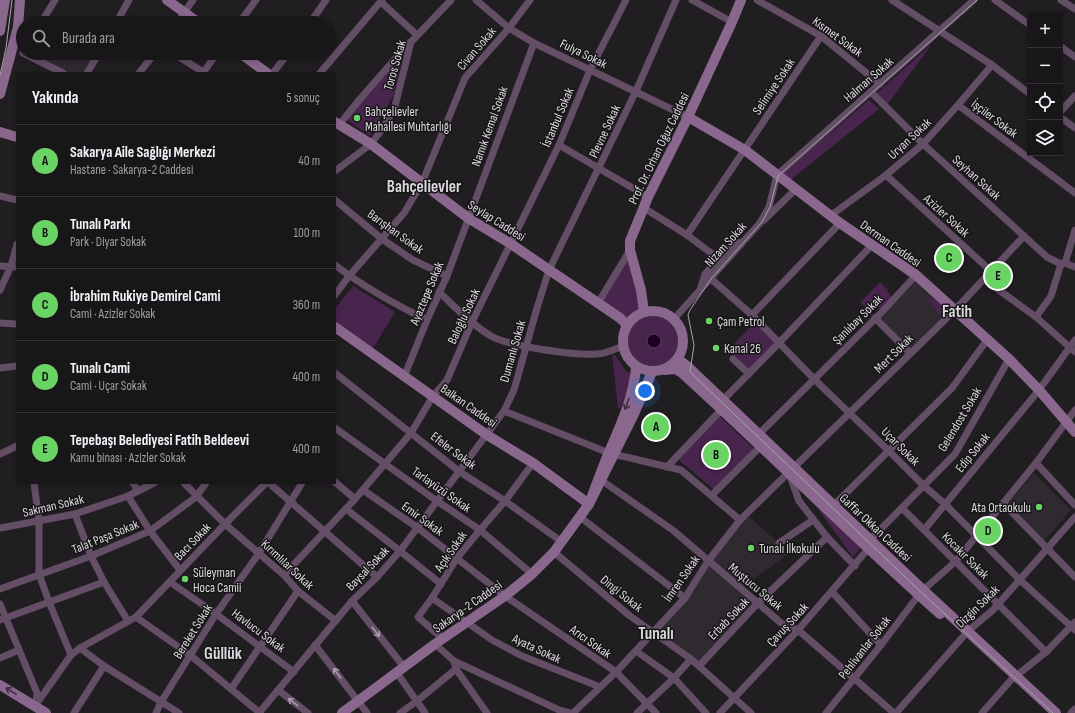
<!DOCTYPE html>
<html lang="tr">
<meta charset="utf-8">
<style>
:root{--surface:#191619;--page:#221f22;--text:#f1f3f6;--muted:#9f9fa2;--line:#373538;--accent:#69d464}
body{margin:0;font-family:"Sofia Sans Condensed",sans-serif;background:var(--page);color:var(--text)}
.controls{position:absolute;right:12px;top:12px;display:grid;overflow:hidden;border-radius:0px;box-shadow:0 2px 6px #0003}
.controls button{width:36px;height:36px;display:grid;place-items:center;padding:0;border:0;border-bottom:1px solid var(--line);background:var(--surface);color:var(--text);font:20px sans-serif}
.you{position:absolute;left:645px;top:391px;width:14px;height:14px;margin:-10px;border:3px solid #fff;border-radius:50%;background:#1a73e8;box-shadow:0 0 0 6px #1a73e833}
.badge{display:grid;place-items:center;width:26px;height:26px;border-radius:50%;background:var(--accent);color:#111;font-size:13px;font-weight:700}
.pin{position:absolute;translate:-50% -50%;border:2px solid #fff;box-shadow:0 1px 4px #0006}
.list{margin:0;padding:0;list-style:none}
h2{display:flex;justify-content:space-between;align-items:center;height:52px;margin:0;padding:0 16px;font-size:17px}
h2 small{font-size:13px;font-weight:400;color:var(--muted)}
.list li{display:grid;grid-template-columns:26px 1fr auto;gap:12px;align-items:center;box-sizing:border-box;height:72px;padding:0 16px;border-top:1px solid var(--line)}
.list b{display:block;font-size:15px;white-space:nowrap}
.list p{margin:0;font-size:13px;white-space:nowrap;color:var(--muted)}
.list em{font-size:13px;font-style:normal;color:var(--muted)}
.icon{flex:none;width:22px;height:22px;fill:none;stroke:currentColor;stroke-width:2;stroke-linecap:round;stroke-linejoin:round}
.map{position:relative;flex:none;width:1075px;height:713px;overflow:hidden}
.search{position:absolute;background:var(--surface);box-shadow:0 2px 6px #0003;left:16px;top:16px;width:320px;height:44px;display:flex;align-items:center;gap:10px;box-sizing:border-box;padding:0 14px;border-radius:22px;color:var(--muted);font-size:15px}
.panel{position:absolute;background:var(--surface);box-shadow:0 2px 6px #0003;left:16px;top:72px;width:320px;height:412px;border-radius:0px}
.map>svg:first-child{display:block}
.built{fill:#2f2930}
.green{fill:#48254d}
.water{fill:#1f0024;stroke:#58425c}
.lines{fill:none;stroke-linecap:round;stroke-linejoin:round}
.street{stroke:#634e66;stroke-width:7}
.secondary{stroke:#8a688e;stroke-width:10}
.tram{stroke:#a7a5a7;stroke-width:1}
.oneway{stroke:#3a2e3b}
.oneway2{stroke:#a69ca7}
.poi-dot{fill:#69d464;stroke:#171518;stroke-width:1.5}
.labels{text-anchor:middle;stroke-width:3;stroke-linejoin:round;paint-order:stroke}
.street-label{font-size:13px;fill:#dddbdd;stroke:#171518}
.poi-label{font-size:13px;fill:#dddbdd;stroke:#171518;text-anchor:start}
.district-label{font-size:17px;font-weight:bold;fill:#dbd8dc;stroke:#171518}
</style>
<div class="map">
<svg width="1075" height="713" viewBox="0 0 1075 713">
<rect width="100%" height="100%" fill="#211e21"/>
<g class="built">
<path d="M 35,53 L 97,53 L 87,73 L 65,73 L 34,56 Z"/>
<path d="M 916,275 L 954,311 L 910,353 L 875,318 Z"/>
<path d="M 1034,473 L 1071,510 L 1044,541 L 1008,503 Z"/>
<path d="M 746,514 L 790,553 L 743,586 L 758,603 L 699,666 L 654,632 Z"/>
</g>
<g class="green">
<path d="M 932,44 L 887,105 L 876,94 Z"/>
<path d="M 404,53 L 393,96 L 370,136 L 346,119 Z"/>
<path d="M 869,100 L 879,109 L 788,182 L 783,175 L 784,173 Z"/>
<path d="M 628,257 L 643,309 L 630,319 L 601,302 Z"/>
<path d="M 880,282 L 887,289 L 893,300 L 882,312 L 876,306 L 870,312 L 860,303 Z"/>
<path d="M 353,286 L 395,312 L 372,350 L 335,324 L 335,309 Z"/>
<path d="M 940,297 L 954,311 L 944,320 L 927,300 Z"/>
<circle cx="653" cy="341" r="25"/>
<path d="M 754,323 L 777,345 L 751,372 L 734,355 L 735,343 Z"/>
<path d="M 612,355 L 615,355 L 625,370 L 633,375 L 620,409 L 618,408 Z"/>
<path d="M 719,416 L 754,449 L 713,489 L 679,460 Z"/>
<path d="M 807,494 L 861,547 L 853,557 Z"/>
</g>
<circle class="water" cx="654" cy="341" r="7"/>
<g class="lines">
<g class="street">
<path d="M 476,0 L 509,28 L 534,43 L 688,117"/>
<path d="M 692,0 L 732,22"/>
<path d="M 757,0 L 821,36 L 880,84"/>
<path d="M 892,0 L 992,65 L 1030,94"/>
<path d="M 995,0 L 1030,25"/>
<path d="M 1061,0 L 1075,9"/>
<path d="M 381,2 L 417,35"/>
<path d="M 41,23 L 55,0"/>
<path d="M 116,23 L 129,0"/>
<path d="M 177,23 L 193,0"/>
<path d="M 239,23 L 256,0"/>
<path d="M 310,23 L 326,0"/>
<path d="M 1060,46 L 1075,57"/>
<path d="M 23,53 L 63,73"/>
<path d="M 173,53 L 203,72"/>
<path d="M 87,73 L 99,53"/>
<path d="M 139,73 L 155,53"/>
<path d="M 203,73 L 217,53"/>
<path d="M 273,73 L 288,53"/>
<path d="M 320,73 L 382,0"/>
<path d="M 871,92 L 923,144 L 1047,257 L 1061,264 L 1065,263 L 1075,267"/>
<path d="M 958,105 L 1075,193"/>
<path d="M 1060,112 L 1075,96"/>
<path d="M 1060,117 L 1075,128"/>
<path d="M 339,125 L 360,99 L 409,43"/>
<path d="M 559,145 L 648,197"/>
<path d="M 335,171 L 371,144 L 382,129 L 394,110 L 411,42 L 451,0"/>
<path d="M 886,175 L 992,272"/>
<path d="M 0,196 L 17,200"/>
<path d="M 335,200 L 382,239 L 413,260 L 447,276"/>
<path d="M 644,208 L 687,235 L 719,259"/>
<path d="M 830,216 L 886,175 L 923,144 L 958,105 L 992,65"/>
<path d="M 764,220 L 796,189"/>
<path d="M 687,235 L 821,36"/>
<path d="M 1065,263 L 1075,230"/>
<path d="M 335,265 C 364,287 394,304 427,320"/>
<path d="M 0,266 L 17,267"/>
<path d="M 710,278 L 752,315 L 814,379 L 889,451 L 924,486 L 945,504 L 1020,580 L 1075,630"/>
<path d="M 985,280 L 1036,317 L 1075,352"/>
<path d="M 0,290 L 11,266 L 17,244"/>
<path d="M 700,290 L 705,274 L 731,245 L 742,242"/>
<path d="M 439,292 C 455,307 472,325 491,336 C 508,346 576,356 597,354 C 605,354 615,349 623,346"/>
<path d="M 335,295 L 349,276 L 404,213 L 422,183 L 465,78 L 509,28 L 530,0"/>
<path d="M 598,303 L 630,250"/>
<path d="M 752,315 L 840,223"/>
<path d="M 1036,317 L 1051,296 L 1061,264"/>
<path d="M 875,318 L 910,353"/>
<path d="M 674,319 L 760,223 L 769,207 L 777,175 L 974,0"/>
<path d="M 0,323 L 17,324"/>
<path d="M 733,359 L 749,374"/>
<path d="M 0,368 L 17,366"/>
<path d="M 335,373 L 460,472 L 505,501 L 562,542"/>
<path d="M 404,377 L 427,320 L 447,276 L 534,43"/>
<path d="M 723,400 L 777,345 L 872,245"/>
<path d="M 504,411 L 609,453 L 681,470 L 740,520"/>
<path d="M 335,428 L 437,501 L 480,530 L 532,574"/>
<path d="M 759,434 L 880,314 L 916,275"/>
<path d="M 0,454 L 17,446"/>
<path d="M 1036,463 L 1075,505"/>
<path d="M 667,467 L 722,409"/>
<path d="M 790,476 L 799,501 L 827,537 L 855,566"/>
<path d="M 601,480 L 674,531 L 781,623 L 798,630 L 894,713"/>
<path d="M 335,482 L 355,499"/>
<path d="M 34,483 L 39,521 L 39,574 L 49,602 L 71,655"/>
<path d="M 133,483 L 138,491"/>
<path d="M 184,483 L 225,524 L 284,575 L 298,591 L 336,621"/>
<path d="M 269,483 L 377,577"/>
<path d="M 363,490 L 418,528 L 505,596 L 616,672 L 656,713"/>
<path d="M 712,495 L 761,446"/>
<path d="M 128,496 L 150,531 L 180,570"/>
<path d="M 1003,503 L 1075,577"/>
<path d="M 834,505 L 952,388 L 987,340"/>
<path d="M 902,508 L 1046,652"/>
<path d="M 346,509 L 400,551 L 441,584"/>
<path d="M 75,514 L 91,556 L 104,582 L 128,621"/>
<path d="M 580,517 L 685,598"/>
<path d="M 0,528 L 75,514 L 128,496 L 154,483"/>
<path d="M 924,530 L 1039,390 L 1075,340"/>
<path d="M 870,540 L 955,454 L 1009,359"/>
<path d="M 779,543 L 813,520"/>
<path d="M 554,552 L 630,616 L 691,659 L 751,713"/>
<path d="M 284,575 L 355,499 L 411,433 L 433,396 L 447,380 L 472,322 L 559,145 L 590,70 L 626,0"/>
<path d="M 170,582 L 216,614 L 294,672"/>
<path d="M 0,589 L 91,556 L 150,531 L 196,497 L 206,483"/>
<path d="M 832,592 L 881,645"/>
<path d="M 432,598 L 492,640 L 522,656 L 600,687"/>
<path d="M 352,601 L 404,667"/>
<path d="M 0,604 L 37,693 L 36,704"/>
<path d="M 136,617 L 225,524 L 266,483"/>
<path d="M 0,620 L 104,582"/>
<path d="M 443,639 L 418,617 L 432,598 L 457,558 L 480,530 L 505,501 L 533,463"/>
<path d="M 435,644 L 454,661 L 456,669 L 487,713"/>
<path d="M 315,645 L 367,713"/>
<path d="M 80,648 L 104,666 L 179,713"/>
<path d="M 636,651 L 674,678 L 706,713"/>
<path d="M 0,658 L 19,650"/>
<path d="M 454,661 L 559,710 L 570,713"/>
<path d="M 699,666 L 758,603 L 827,537"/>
<path d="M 397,673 L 425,713"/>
<path d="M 231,689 L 298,591"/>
<path d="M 278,690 L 308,713"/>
<path d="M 35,706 L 71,655 L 80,648 L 136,617 L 190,655 L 260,713"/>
<path d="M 74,713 L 104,666"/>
<path d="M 156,713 L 161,702 L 216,614 L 259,553 L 302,483"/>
<path d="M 259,713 L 352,601 L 377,577 L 400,551 L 504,411 L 514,390 L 537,308 L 549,270 L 636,91 L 676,0"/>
<path d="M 400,713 L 417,701 L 456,669"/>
<path d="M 573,713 L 616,672 L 685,598 L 708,561 L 740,520 L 954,311 L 1024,236"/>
<path d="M 637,713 L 674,678 L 691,659"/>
<path d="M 720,713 L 798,630 L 868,549"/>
<path d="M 826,713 L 881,645 L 921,592 L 956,561 L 1036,463 L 1075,410"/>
<path d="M 896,713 L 968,631 L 993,610 L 1075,517"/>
<path d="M 982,713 L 1011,680 L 1046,652 L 1075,622"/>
<path d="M 1071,713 L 1075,709"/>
</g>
<g class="secondary">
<path d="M 167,0 L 199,23"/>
<path d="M 0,31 L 5,0"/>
<path d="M 240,53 L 267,73"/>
<path d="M 0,94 L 18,27 L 20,0"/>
<path d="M 688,117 L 745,150 L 840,223 L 916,275 L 1009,359 L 1039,390 L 1075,432"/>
<path d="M 335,122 L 371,144 L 468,218 L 511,244 L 620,318 L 627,325"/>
<path d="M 0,132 L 17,137"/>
<circle cx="653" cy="341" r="30"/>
<path d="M 644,312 L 641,290 L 630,250 L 630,241 L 648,197 L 688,117 L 732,22 L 741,0"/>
<path d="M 335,327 L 487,435 L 533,463 L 589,504 L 554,552 L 532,574 L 505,596 L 435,644 L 342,713"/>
<path d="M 678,359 L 687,366 L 923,590 L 1056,713"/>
<path d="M 636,366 C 635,393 620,427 609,452 C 602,469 596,486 589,504 L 634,414 L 652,372"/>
<path d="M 664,370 L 675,369 L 682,373 C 769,452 852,536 940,614"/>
<path d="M 0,685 L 46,713"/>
</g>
<g class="tram">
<path d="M 977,0 L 778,176 L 770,207 L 762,222 L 711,279 L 690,310 L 688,315 L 694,345 L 690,372 L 921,592 L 1053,713"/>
<path d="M 0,75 L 6,48 L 12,0"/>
</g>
</g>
<defs><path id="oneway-shaft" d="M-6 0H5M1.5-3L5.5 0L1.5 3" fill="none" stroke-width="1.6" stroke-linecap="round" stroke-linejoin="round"/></defs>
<g class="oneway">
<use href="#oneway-shaft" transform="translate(627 404) rotate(109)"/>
<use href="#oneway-shaft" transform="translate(11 691) rotate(-149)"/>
</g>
<g class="oneway2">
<use href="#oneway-shaft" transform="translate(376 632) rotate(52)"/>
<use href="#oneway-shaft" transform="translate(337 673) rotate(-127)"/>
<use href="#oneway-shaft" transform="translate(293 702) rotate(-143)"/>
</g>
<g class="poi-dot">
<circle cx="357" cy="118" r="4"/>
<circle cx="709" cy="321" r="4"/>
<circle cx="716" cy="348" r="4"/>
<circle cx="1039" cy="507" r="4"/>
<circle cx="751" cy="548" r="4"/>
<circle cx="185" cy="579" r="4"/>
</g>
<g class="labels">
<g class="street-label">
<text transform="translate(838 36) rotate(36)" y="5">Kısmet Sokak</text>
<text transform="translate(476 48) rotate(-49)" y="5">Civan Sokak</text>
<text transform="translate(584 53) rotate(26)" y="5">Fulya Sokak</text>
<text transform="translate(394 65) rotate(-74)" y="5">Toros Sokak</text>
<text transform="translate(868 79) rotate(-41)" y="5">Halman Sokak</text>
<text transform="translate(773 86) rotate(-56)" y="5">Selimiye Sokak</text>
<text transform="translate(557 117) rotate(-67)" y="5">İstanbul Sokak</text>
<text transform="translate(995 118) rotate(37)" y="5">İşçiler Sokak</text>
<text transform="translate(489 126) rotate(-70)" y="5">Namık Kemal Sokak</text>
<text transform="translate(604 131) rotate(-65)" y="5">Plevne Sokak</text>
<text transform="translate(909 138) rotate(-43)" y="5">Uryan Sokak</text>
<text transform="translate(658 148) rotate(-64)" y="5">Prof. Dr. Orhan Oğuz Caddesi</text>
<text transform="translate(977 177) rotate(42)" y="5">Seyhan Sokak</text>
<text transform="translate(947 215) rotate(42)" y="5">Azizler Sokak</text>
<text transform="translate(497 220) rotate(32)" y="5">Seylap Caddesi</text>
<text transform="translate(396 231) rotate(36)" y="5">Barışhan Sokak</text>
<text transform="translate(891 243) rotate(35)" y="5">Derman Caddesi</text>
<text transform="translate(725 244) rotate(-48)" y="5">Nizam Sokak</text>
<text transform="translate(426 293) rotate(-67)" y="5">Ayaztepe Sokak</text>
<text transform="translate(463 316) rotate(-65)" y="5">Baloğlu Sokak</text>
<text transform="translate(857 319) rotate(-45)" y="5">Şanlıbay Sokak</text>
<text transform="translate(512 351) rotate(-74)" y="5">Dumanlı Sokak</text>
<text transform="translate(893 353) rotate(-45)" y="5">Mert Sokak</text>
<text transform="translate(469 405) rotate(35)" y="5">Balkan Caddesi</text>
<text transform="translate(959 419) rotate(-59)" y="5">Gelendost Sokak</text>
<text transform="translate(901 446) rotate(45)" y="5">Uçar Sokak</text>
<text transform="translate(454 450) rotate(37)" y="5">Efeler Sokak</text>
<text transform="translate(972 452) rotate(-51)" y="5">Edip Sokak</text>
<text transform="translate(442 489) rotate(35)" y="5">Tarlayüzü Sokak</text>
<text transform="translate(53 505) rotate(-13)" y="5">Sakman Sokak</text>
<text transform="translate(423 518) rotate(36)" y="5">Emir Sokak</text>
<text transform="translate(876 527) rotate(43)" y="5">Gaffar Okkan Caddesi</text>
<text transform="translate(105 536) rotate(-22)" y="5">Talat Paşa Sokak</text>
<text transform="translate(192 541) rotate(-46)" y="5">Bacı Sokak</text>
<text transform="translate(450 551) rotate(-55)" y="5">Açık Sokak</text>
<text transform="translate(966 555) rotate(45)" y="5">Kocakır Sokak</text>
<text transform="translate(288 564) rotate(43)" y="5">Kırımlılar Sokak</text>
<text transform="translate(367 568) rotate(-46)" y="5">Baysal Sokak</text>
<text transform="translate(681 578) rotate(-55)" y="5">İmren Sokak</text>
<text transform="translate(756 586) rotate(40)" y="5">Muştucu Sokak</text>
<text transform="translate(622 593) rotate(39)" y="5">Dingi Sokak</text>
<text transform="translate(467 606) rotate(-35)" y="5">Sakarya-2 Caddesi</text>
<text transform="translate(977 606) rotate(-44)" y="5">Dizgin Sokak</text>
<text transform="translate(728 618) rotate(-46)" y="5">Erbab Sokak</text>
<text transform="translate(787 624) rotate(-47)" y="5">Çavuş Sokak</text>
<text transform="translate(259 630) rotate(37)" y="5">Havlucu Sokak</text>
<text transform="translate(192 631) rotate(-58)" y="5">Bereket Sokak</text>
<text transform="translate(591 641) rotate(35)" y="5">Arıcı Sokak</text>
<text transform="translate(864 647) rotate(-52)" y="5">Pehlivanlar Sokak</text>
<text transform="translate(537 648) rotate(25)" y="5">Ayata Sokak</text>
</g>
<g class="poi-label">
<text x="365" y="116">Bahçelievler<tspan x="365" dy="15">Mahallesi Muhtarlığı</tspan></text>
<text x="717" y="326">Çam Petrol</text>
<text x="724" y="353">Kanal 26</text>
<text x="1031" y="512" text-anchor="end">Ata Ortaokulu</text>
<text x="759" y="553">Tunalı İlkokulu</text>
<text x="193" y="577">Süleyman<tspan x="193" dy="15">Hoca Camii</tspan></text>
</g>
<g class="district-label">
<text x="424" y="192">Bahçelievler</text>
<text x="957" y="317">Fatih</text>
<text x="656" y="639">Tunalı</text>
<text x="223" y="659">Güllük</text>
</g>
</g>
</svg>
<div class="controls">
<button>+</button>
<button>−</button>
<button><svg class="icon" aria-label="locate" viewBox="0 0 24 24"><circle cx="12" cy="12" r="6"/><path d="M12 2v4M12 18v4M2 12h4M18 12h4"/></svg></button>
<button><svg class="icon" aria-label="layers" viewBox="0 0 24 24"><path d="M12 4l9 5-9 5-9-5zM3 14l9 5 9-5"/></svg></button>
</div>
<div class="you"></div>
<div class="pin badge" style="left:656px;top:427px">A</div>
<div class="pin badge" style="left:716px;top:455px">B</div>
<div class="pin badge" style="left:949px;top:258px">C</div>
<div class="pin badge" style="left:988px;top:531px">D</div>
<div class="pin badge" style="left:998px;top:276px">E</div>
<div class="search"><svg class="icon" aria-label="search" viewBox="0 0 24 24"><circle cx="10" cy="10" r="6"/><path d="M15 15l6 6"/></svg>Burada ara</div>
<section class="panel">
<h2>Yakında<small>5 sonuç</small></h2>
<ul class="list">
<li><span class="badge">A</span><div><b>Sakarya Aile Sağlığı Merkezi</b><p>Hastane · Sakarya-2 Caddesi</p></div><em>40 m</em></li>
<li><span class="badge">B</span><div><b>Tunalı Parkı</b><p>Park · Diyar Sokak</p></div><em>100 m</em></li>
<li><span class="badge">C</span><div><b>İbrahim Rukiye Demirel Cami</b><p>Cami · Azizler Sokak</p></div><em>360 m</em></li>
<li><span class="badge">D</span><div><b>Tunalı Cami</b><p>Cami · Uçar Sokak</p></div><em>400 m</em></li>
<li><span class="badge">E</span><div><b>Tepebaşı Belediyesi Fatih Beldeevi</b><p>Kamu binası · Azizler Sokak</p></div><em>400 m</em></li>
</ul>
</section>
</div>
